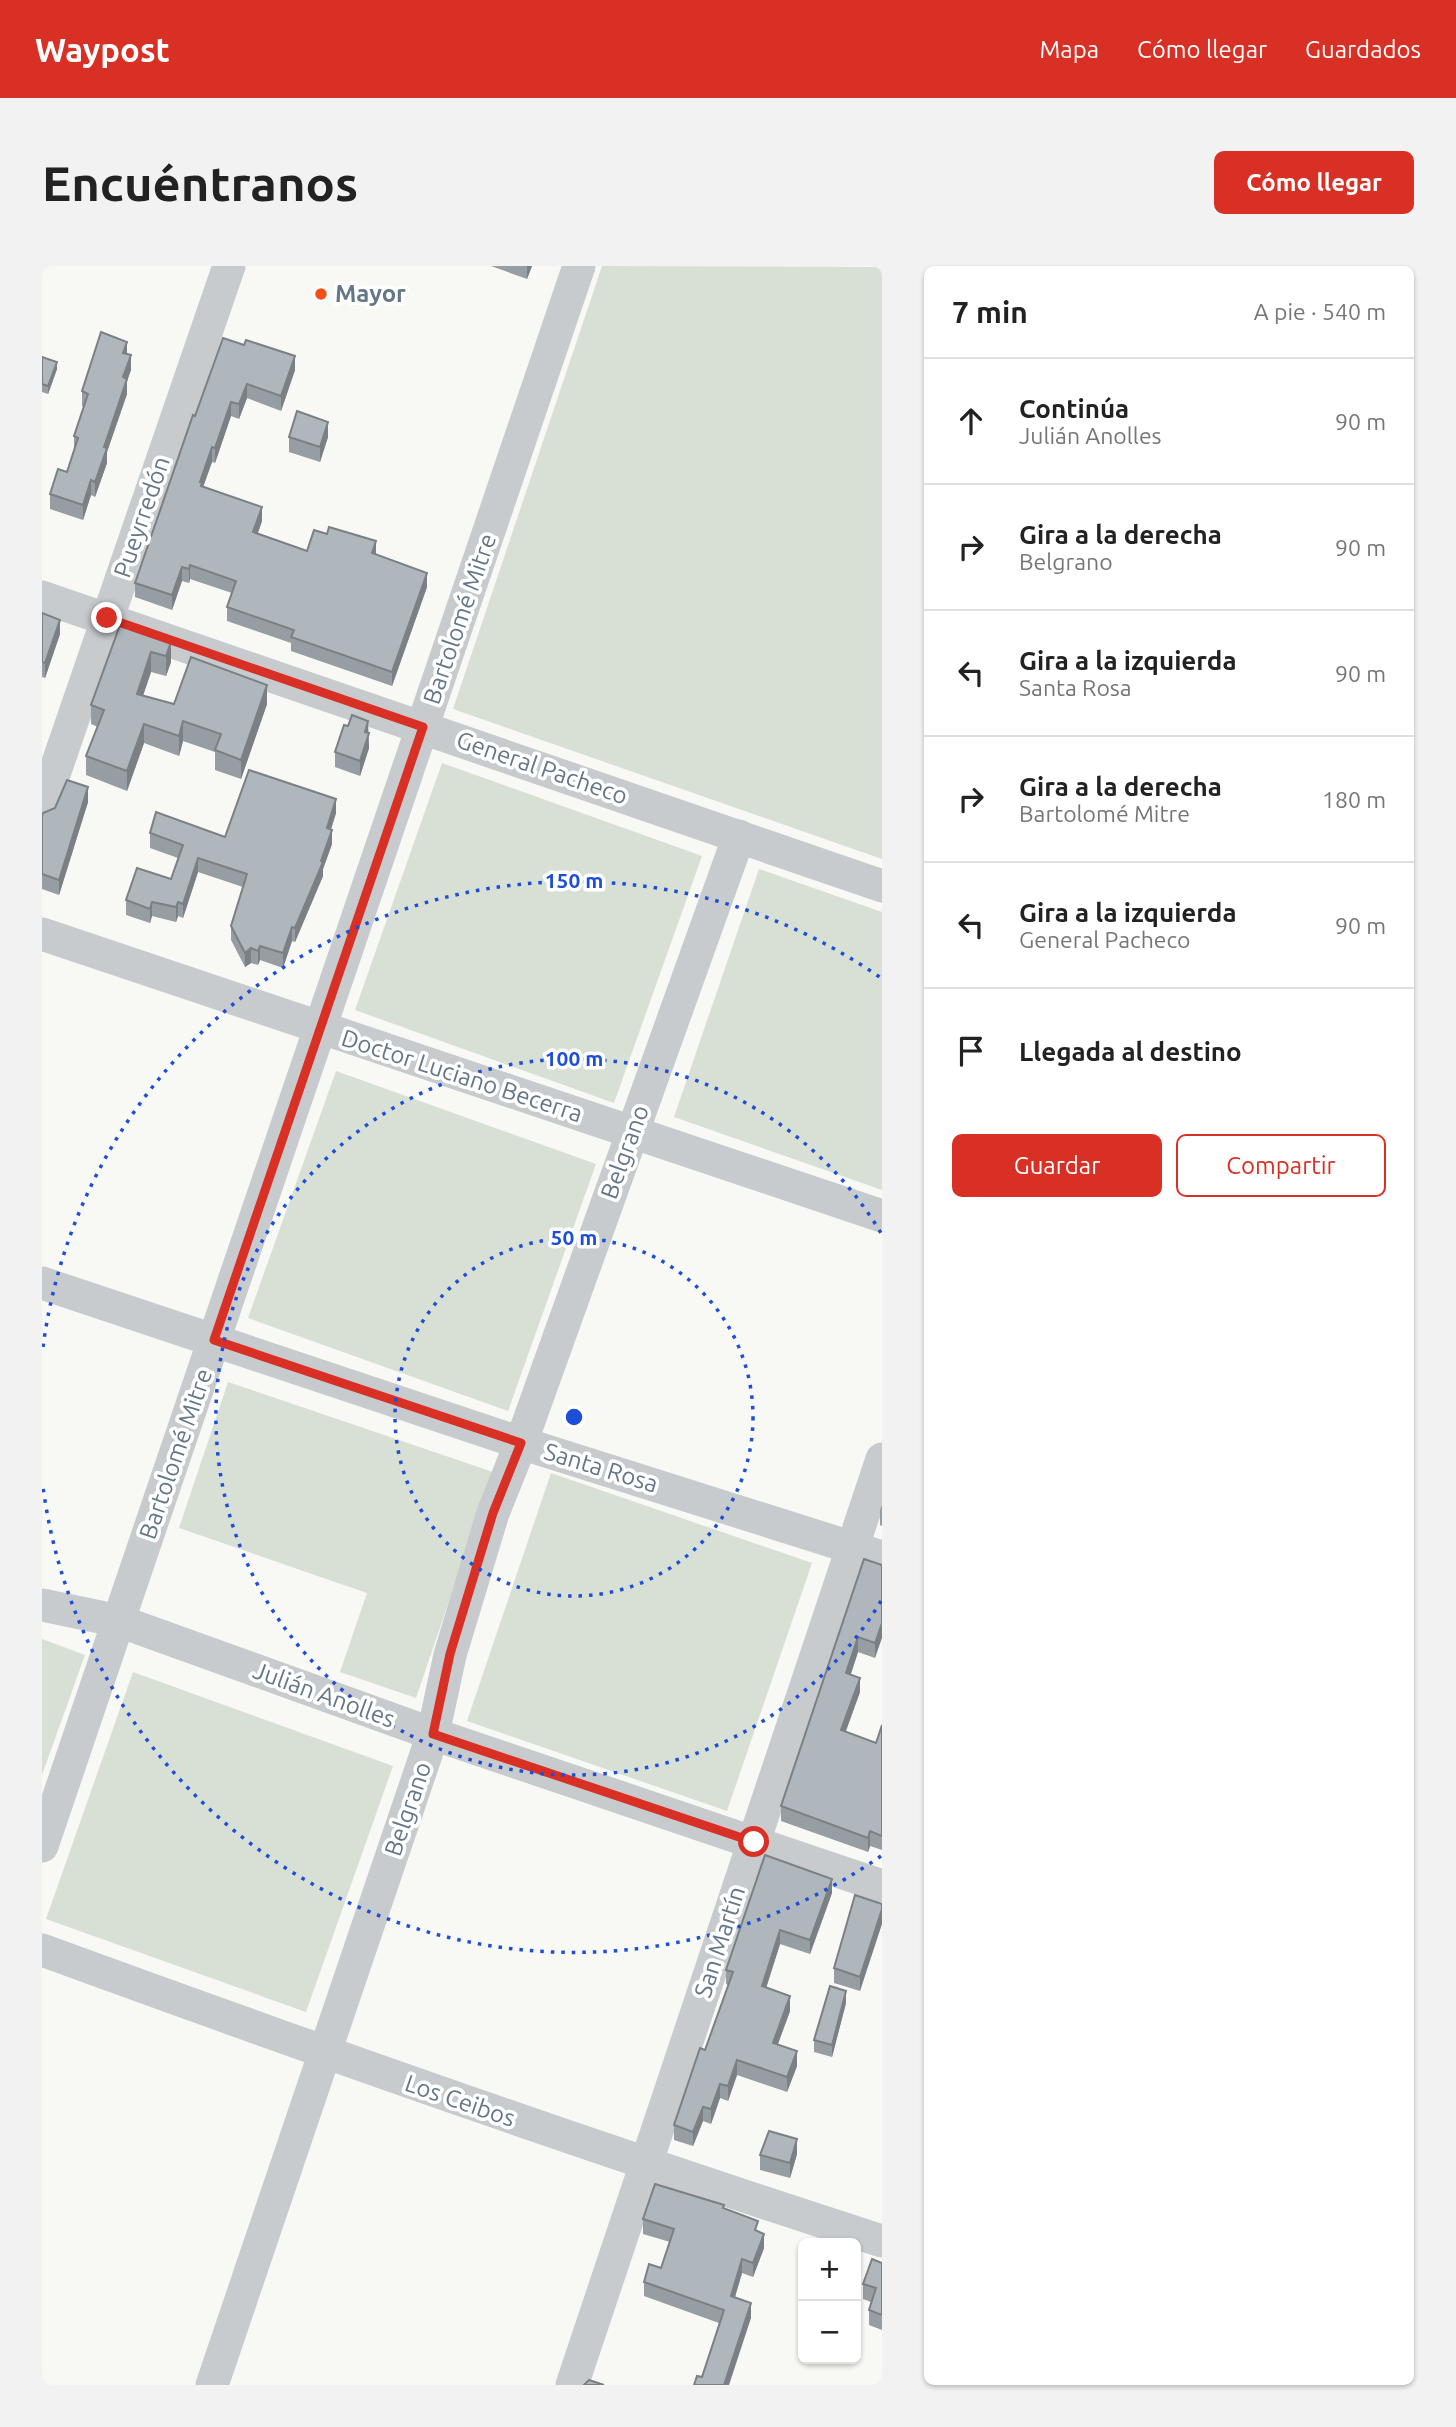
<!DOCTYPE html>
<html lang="es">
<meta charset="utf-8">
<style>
:root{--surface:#fff;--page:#f2f2f2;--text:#222;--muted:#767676;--line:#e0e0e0;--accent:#d93025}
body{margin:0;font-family:Ubuntu,sans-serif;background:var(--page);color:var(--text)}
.controls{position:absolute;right:21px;bottom:21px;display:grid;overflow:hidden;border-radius:10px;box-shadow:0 2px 5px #0004}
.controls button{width:63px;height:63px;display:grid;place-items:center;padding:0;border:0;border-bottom:2px solid var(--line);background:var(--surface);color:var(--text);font:35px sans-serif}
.stop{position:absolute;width:21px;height:21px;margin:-16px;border:5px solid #d93025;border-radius:50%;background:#fff}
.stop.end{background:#d93025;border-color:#fff;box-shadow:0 2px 7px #0008}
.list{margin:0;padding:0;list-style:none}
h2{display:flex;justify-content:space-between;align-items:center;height:91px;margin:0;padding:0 28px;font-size:30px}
h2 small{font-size:23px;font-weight:400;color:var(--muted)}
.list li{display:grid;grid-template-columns:46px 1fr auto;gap:21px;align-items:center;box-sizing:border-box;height:126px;padding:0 28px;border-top:2px solid var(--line)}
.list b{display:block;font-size:26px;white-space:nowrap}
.list p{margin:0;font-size:23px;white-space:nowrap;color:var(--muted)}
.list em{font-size:23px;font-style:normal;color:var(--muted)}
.actions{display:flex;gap:14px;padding:21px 28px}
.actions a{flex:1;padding:16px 0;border:2px solid var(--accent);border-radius:10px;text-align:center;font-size:24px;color:var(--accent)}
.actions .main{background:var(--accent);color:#fff}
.icon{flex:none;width:38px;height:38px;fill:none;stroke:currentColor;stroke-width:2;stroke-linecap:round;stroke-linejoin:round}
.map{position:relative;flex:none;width:840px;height:2119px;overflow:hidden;border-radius:10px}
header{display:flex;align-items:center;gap:42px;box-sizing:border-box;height:98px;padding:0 35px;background:var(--accent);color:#fff}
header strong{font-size:33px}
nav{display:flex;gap:38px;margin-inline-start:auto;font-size:24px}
.intro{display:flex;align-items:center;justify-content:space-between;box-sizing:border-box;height:168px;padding:0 42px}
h1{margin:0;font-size:49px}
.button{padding:18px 32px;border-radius:10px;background:var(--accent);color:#fff;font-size:24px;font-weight:700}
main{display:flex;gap:42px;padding:0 42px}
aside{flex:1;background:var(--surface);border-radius:10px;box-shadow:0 2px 5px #0004}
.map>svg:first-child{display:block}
.green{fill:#d8e0d5}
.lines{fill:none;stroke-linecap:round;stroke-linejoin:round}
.minor{stroke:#c7cbce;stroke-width:33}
.wall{fill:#969da3}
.shaded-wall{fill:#7a8084}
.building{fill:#afb7bd;stroke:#7a8084;stroke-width:2}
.route{stroke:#d93025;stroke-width:9}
.ring{fill:none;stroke:#1d4ed8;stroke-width:3.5;stroke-dasharray:3.5 7}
.poi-dot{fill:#f35019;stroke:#fff;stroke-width:2.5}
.labels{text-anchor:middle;stroke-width:7;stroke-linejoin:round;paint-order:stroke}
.poi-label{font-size:24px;font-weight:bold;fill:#647788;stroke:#fff;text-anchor:start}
.street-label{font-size:24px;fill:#647788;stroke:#fff}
.centre{fill:#1d4ed8;stroke:#fff;stroke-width:3.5}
.ring-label{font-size:21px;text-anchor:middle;font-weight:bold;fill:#1d4ed8;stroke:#fff;stroke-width:7;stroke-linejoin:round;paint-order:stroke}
</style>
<header>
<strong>Waypost</strong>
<nav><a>Mapa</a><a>Cómo llegar</a><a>Guardados</a></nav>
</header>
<div class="intro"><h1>Encuéntranos</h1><a class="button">Cómo llegar</a></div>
<main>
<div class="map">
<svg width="840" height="2119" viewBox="0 0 840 2119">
<rect width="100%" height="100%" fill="#f8f8f4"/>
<g class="green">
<path d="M 560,0 L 840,1 L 840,593 L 411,443 Z"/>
<path d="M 400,497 L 660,590 L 572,837 L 313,744 Z"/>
<path d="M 717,603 L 840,646 L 840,924 L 632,851 Z"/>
<path d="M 294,805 L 554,898 L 466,1145 L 206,1052 Z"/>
<path d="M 186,1116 L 451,1206 L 374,1432 L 298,1406 L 325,1327 L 137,1262 Z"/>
<path d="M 509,1207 L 770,1297 L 685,1545 L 425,1455 Z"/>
<path d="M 0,1373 L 43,1389 L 0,1509 Z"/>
<path d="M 91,1406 L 351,1500 L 264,1746 L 4,1653 Z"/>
</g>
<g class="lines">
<g class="minor">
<path d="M 0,331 L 840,620"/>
<path d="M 0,543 L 187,0"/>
<path d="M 0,668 L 840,950"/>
<path d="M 0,1017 L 479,1177 L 840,1291"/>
<path d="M 0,1339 L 77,1355 L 391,1468 L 840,1620"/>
<path d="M 0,1580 L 537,0"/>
<path d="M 0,1684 C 279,1786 557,1884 840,1975"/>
<path d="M 170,2119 L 391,1468 L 408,1389 L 451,1247 L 479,1177 L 697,570"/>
<path d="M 530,2119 L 840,1193"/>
</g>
</g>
<g class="wall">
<path d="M 449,0 L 490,0 L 485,13 Z"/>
<path d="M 181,72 L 253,104 L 239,145 L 205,132 L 197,153 L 189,150 L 173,197 L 170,196 L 161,221 L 220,255 L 216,267 L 265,285 L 334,288 L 385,321 L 350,420 L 249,385 L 249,377 L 185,355 L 185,341 L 190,327 L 148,313 L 147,317 L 140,315 L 130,344 L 93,331 L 93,317 Z"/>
<path d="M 85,88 L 89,104 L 85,115 L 85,128 L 65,186 L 65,197 L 53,231 L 49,229 L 41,254 L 8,243 L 8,228 L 25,206 L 32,185 L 32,170 L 42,141 L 40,140 L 40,125 Z"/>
<path d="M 0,91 L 15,103 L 6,128 L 0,126 Z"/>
<path d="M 247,171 L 286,171 L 278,196 L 247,186 Z"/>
<path d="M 0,347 L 18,368 L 3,412 L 0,411 Z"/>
<path d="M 78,359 L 129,376 L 129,396 L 124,410 L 109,406 L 101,430 L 132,438 L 225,438 L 199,513 L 173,504 L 173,486 L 141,475 L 137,490 L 102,477 L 85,525 L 44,509 L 44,490 L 56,461 L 49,458 L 49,439 Z"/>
<path d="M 326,466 L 327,482 L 318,510 L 293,501 L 293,486 Z"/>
<path d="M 46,536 L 17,629 L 0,623 L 0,550 Z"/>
<path d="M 294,547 L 289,563 L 290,578 L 281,603 L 281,610 L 253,676 L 250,675 L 241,702 L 218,694 L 216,699 L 209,697 L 203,701 L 189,674 L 189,660 L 201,621 L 156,606 L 141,652 L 136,650 L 134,656 L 110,650 L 108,657 L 84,649 L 84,634 L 129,613 L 136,592 L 108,582 L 108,567 L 183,571 Z"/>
<path d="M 840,1239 L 840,1260 L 838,1259 L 838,1244 Z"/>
<path d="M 840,1299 L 833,1392 L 816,1386 L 809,1408 L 818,1426 L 803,1466 L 834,1477 L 840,1459 L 840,1584 L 828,1580 L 826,1586 L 739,1555 L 739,1540 Z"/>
<path d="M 790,1627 L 768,1688 L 738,1678 L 724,1722 L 748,1745 L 736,1778 L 755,1800 L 745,1826 L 695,1809 L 686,1835 L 678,1832 L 669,1858 L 661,1855 L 651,1880 L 632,1874 L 632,1859 L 663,1784 L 686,1719 L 684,1718 L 684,1704 Z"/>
<path d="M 840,1638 L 818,1725 L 792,1717 L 792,1702 Z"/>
<path d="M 804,1737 L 790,1791 L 772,1786 L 772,1774 Z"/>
<path d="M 755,1888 L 748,1912 L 718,1904 L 718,1889 Z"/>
<path d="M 682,1942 L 716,1965 L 722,1982 L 711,2011 L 700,2007 L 693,2031 L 709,2052 L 660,2111 L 677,2057 L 602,2030 L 602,2016 L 619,2002 L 628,1976 L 601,1968 L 601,1953 Z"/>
<path d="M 840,1997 L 840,2064 L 827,2059 L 827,2044 L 829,2036 L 821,2033 L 821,2018 Z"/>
</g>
<g class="shaded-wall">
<path d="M 485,0 L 490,0 L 485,13 Z"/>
<path d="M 85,76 L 85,91 L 81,87 Z"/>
<path d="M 89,89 L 89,104 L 85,115 L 85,128 L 65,186 L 65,197 L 53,231 L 53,216 L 62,181 L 81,111 Z"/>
<path d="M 253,90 L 253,104 L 239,145 L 239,130 Z"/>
<path d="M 15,96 L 15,103 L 6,128 L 6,120 Z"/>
<path d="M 205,118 L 205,132 L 197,153 L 197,138 Z"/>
<path d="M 189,136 L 189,150 L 173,197 L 173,182 Z"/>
<path d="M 286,156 L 286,171 L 278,196 L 278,181 Z"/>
<path d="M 170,181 L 170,196 L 160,224 L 158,216 Z"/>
<path d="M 49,214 L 49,229 L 41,254 L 41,239 Z"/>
<path d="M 220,241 L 220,255 L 211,280 L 211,266 Z"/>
<path d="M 334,275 L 334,290 L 330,287 Z"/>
<path d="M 148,299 L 148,313 L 147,317 L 147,303 Z"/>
<path d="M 140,301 L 140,315 L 130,344 L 130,329 Z"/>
<path d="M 385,307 L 385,321 L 350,420 L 350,406 Z"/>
<path d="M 18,354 L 18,368 L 3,412 L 3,397 Z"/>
<path d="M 129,376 L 129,396 L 124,410 L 124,390 Z"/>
<path d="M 109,386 L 109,406 L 95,447 L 95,428 Z"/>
<path d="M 225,419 L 225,438 L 199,513 L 199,494 Z"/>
<path d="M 141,455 L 141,475 L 137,490 L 137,470 Z"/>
<path d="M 326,455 L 327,482 L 318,510 L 318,495 L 323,466 Z"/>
<path d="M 102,458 L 102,477 L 85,525 L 85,505 Z"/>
<path d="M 46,521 L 46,536 L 17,629 L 17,614 Z"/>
<path d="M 294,533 L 294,547 L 285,576 L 285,562 Z"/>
<path d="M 290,564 L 290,578 L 281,603 L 281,610 L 253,676 L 253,662 Z"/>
<path d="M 156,592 L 156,606 L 141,652 L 141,638 Z"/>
<path d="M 110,636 L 110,650 L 108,657 L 108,643 Z"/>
<path d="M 136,636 L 136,650 L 134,656 L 134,641 Z"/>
<path d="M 250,661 L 250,675 L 241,702 L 241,687 Z"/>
<path d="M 218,680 L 218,694 L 216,699 L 216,685 Z"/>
<path d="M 209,682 L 209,697 L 203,701 L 203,687 Z"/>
<path d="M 840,1357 L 840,1372 L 833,1392 L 833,1377 Z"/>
<path d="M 816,1371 L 816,1386 L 804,1422 L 804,1407 Z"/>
<path d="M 818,1412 L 818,1426 L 799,1479 L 799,1464 Z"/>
<path d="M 828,1565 L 828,1580 L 826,1586 L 826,1572 Z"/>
<path d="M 790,1613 L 790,1627 L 768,1688 L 768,1674 Z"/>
<path d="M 840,1643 L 840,1658 L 818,1725 L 818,1711 Z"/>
<path d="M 738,1664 L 738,1678 L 720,1735 L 720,1720 Z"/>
<path d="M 804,1725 L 804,1737 L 790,1791 L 790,1779 Z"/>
<path d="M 748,1730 L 748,1745 L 731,1791 L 731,1777 Z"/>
<path d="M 755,1785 L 755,1800 L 745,1826 L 745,1811 Z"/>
<path d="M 695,1794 L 695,1809 L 686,1835 L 686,1820 Z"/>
<path d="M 678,1818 L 678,1832 L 669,1858 L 669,1843 Z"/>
<path d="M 661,1841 L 661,1855 L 651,1880 L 651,1866 Z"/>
<path d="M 755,1873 L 755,1888 L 748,1912 L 748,1897 Z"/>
<path d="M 722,1968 L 722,1982 L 711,2011 L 711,1997 Z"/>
<path d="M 700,1993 L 700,2007 L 689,2044 L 689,2030 Z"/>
<path d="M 709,2037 L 709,2052 L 687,2119 L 682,2119 Z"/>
</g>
<g class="building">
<path d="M 59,66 L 85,76 L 81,87 L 89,89 L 81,111 L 85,113 L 62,181 L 65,182 L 53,216 L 49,214 L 41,239 L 8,228 L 16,203 L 25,206 L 36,172 L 32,170 L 46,128 L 40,125 Z"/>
<path d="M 181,72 L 202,79 L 204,74 L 253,90 L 239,130 L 205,118 L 197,138 L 189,136 L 173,182 L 170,181 L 158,216 L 160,216 L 159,220 L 220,241 L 211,266 L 265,285 L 272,264 L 285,268 L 287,261 L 334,275 L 330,287 L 385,307 L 350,406 L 249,371 L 252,364 L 185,341 L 194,315 L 148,299 L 147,303 L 140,301 L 130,329 L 93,317 L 151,149 L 153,150 Z"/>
<path d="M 0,91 L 15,96 L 6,120 L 0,118 Z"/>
<path d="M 255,145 L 286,156 L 278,181 L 247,171 Z"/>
<path d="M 0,347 L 18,354 L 3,397 L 0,396 Z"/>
<path d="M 78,359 L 129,376 L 124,390 L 109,386 L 95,428 L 132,438 L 149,391 L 225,419 L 199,494 L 173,484 L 179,468 L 141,455 L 137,470 L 102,458 L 85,505 L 44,490 L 62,444 L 49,439 Z"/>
<path d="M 310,449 L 326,455 L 323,466 L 327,467 L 318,495 L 293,486 L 302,459 L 306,460 Z"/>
<path d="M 207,504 L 294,533 L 285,562 L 290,564 L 279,595 L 281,596 L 253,662 L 250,661 L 241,687 L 218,680 L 216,685 L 209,682 L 203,687 L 189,660 L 205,608 L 156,592 L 141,638 L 136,636 L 134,641 L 110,636 L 108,643 L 84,634 L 95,602 L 129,613 L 141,579 L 108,567 L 114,546 L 183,571 Z"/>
<path d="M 25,514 L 46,521 L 17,614 L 0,608 L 0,550 L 1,547 L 13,542 Z"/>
<path d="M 822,1293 L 840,1299 L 840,1357 L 833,1377 L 816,1371 L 804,1407 L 818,1412 L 799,1464 L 834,1477 L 840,1459 L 840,1570 L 828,1565 L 826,1572 L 739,1540 Z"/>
<path d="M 723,1589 L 790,1613 L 768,1674 L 738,1664 L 720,1720 L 748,1730 L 731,1777 L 755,1785 L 745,1811 L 695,1794 L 686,1820 L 678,1818 L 669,1843 L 661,1841 L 651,1866 L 632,1859 L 658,1782 L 663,1784 L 691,1706 L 684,1704 Z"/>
<path d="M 813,1629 L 840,1638 L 840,1643 L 818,1711 L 792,1702 Z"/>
<path d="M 788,1720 L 804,1725 L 790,1779 L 772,1774 Z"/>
<path d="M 727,1865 L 755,1873 L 748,1897 L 718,1889 Z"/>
<path d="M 613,1918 L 682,1939 L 681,1942 L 716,1955 L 713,1964 L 722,1968 L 711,1997 L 700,1993 L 689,2030 L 709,2037 L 682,2119 L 652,2119 L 655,2110 L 660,2111 L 682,2044 L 602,2016 L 607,1998 L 619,2002 L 632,1963 L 601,1953 Z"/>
<path d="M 830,1993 L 840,1997 L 840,2049 L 827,2044 L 834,2022 L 821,2018 Z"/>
<path d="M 547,2114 L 562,2119 L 542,2119 Z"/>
</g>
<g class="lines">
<path class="route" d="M 65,352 L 381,461 L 172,1074 L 479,1177 L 451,1247 L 408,1388 L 391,1468 L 712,1576"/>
</g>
<g class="ring">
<circle cx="532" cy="1151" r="179"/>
<path d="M839 1335A358 358 0 1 1 839 967"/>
<path d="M839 1590A536 536 0 0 1 1 1221M1 1081A536 536 0 0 1 839 712"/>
</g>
<circle class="poi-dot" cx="279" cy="28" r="7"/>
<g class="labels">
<g class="poi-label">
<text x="293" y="36">Mayor</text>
</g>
<g class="street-label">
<text transform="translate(100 251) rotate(-71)" y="8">Pueyrredón</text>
<text transform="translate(418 353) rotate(-71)" y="8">Bartolomé Mitre</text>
<text transform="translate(500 502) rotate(19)" y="8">General Pacheco</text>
<text transform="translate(420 810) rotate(18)" y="8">Doctor Luciano Becerra</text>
<text transform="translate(583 886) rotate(-70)" y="8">Belgrano</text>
<text transform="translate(134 1188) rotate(-71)" y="8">Bartolomé Mitre</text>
<text transform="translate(559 1202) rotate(17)" y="8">Santa Rosa</text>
<text transform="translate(282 1429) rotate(20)" y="8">Julián Anolles</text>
<text transform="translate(366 1543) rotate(-71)" y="8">Belgrano</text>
<text transform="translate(678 1676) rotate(-72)" y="8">San Martín</text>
<text transform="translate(418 1835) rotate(19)" y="8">Los Ceibos</text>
</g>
</g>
<circle cx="532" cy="1151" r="10" class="centre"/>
<g class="ring-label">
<text x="532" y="622">150 m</text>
<text x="532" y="800">100 m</text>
<text x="532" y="979">50 m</text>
</g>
</svg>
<div class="controls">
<button>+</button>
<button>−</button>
</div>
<div class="stop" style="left:712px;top:1576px"></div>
<div class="stop end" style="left:65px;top:352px"></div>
</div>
<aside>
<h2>7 min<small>A pie · 540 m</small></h2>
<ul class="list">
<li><svg class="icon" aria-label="ahead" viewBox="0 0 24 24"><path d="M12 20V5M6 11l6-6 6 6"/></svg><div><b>Continúa</b><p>Julián Anolles</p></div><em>90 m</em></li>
<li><svg class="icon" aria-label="right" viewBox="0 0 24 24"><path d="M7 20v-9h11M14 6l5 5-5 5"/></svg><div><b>Gira a la derecha</b><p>Belgrano</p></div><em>90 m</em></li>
<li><svg class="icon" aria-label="left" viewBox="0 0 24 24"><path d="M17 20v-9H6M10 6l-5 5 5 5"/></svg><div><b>Gira a la izquierda</b><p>Santa Rosa</p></div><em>90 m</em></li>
<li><svg class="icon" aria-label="right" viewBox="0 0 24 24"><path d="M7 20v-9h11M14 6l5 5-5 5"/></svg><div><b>Gira a la derecha</b><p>Bartolomé Mitre</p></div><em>180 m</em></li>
<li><svg class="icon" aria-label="left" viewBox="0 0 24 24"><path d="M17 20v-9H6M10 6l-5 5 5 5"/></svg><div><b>Gira a la izquierda</b><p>General Pacheco</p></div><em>90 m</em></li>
<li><svg class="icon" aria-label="arrive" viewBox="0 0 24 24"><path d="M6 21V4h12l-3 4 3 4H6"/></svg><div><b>Llegada al destino</b></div></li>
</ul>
<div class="actions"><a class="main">Guardar</a><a>Compartir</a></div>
</aside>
</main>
